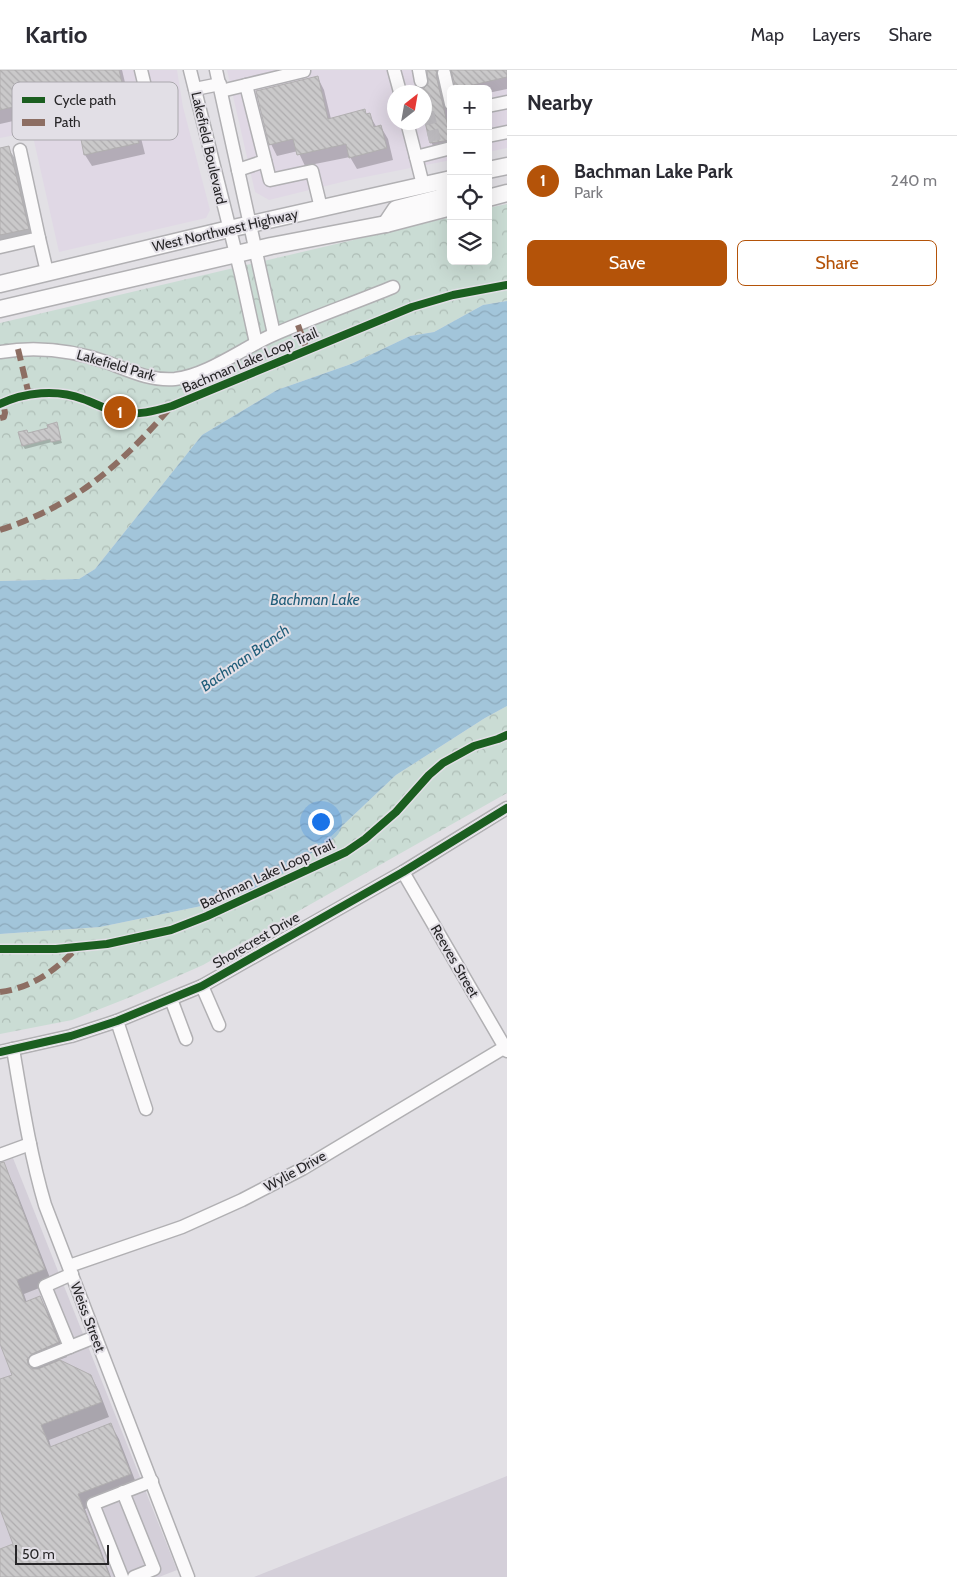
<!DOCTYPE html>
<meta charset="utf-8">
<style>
:root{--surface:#fff;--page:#f2f2f3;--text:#2b2b33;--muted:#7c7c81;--line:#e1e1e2;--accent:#b45309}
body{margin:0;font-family:Cabin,sans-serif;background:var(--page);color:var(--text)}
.controls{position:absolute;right:15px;top:15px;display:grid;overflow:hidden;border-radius:8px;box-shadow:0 5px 20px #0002}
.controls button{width:45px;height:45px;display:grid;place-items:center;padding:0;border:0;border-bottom:1px solid var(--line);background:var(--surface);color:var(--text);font:25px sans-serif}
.compass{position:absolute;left:387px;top:15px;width:45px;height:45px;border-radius:50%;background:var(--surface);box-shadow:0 5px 20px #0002;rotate:31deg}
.scale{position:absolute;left:15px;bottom:12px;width:94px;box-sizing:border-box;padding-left:5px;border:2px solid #272628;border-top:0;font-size:14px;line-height:18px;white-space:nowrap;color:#272628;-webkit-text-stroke:4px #e2dfe6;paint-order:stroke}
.you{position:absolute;left:320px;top:751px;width:18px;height:18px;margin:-12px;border:4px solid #fff;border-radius:50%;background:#1a73e8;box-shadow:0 0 0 8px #1a73e833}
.badge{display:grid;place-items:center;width:32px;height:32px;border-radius:50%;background:var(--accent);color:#fff;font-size:16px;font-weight:700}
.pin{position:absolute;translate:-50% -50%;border:2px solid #fff;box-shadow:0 1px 5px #0006}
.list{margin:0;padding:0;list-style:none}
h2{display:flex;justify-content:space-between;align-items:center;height:65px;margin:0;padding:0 20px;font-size:21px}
h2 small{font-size:16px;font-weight:400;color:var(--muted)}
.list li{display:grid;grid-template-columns:32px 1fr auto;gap:15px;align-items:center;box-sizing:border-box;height:90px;padding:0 20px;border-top:1px solid var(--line)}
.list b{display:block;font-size:19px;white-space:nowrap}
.list p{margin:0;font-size:16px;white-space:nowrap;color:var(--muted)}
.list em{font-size:16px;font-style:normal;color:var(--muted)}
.actions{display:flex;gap:10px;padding:15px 20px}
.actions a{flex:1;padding:11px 0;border:1px solid var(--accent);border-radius:8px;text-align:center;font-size:18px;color:var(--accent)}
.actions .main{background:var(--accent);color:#fff}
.icon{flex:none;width:28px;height:28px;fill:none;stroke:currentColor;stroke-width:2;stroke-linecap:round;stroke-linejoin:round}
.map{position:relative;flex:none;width:507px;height:1507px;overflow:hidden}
header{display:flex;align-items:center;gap:30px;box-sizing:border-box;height:70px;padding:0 25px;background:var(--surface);border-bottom:1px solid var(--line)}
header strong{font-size:24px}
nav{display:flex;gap:28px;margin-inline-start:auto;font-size:18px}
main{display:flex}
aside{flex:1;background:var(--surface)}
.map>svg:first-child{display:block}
.commercial{fill:#e0d8e5;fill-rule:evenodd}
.built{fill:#d4cfd9}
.park{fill:url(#park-crowns)}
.water{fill:url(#water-waves)}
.shadow{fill:#0003}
.building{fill:url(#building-back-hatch);stroke:#b1afb0}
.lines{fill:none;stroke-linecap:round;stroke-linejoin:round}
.minor-tunnel{stroke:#bdbbbf;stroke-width:12;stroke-dasharray:12 6;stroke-linecap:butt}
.minor-casing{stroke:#b1b0b3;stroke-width:15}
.major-casing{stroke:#b1b0b3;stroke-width:19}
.minor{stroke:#fbfafb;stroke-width:12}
.major{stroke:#fbfafb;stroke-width:16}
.quiet{stroke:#8d6e63;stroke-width:6;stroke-dasharray:12 6;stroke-linecap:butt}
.cycleway-casing{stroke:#e2dfe6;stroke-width:11}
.cycleway{stroke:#1b5e20;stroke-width:8}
.labels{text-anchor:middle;stroke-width:4;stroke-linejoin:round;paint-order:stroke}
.street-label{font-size:14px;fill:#272628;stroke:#e2dfe6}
.water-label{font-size:15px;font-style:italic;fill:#215e7a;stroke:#e2dfe6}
.key{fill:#e2dfe6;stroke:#aaa8ad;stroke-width:1}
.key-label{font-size:14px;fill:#272628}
</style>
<header>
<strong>Kartio</strong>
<nav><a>Map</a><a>Layers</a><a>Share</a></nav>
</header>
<main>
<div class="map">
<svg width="507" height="1507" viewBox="0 0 507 1507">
<defs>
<pattern id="park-crowns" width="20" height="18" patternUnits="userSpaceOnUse" patternTransform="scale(1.25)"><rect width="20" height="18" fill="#cadcd4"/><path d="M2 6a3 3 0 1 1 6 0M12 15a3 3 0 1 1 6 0" fill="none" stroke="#aebdb6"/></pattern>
<pattern id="water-waves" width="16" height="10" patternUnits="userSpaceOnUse" patternTransform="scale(1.25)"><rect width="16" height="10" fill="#a2c5da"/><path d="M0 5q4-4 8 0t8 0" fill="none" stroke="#8ca9bb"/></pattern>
<pattern id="building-back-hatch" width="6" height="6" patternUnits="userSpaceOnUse" patternTransform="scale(1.25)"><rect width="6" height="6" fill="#cac9ca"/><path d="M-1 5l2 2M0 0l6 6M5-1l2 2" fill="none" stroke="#aeacae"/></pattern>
</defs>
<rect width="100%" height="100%" fill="#e2e0e5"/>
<g class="commercial">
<path d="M 0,0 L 177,0 L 183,37 L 210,140 L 206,148 L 59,182 L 32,62 L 0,68 Z"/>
<path d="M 227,0 L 507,0 L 507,78 L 488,82 L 488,19 L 451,19 L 451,90 L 350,110 L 269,130 L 255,122 ZM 394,22 L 424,22 L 424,52 L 394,52 Z"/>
</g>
<g class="built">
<path d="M 13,1088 L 177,1500 L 159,1507 L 0,1507 L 0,1093 Z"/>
<path d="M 507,1406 L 507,1507 L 254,1507 Z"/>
</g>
<g class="park">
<path d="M 507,134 L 507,231 L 483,235 L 434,262 L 410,266 L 351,294 L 277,320 L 202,365 L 95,499 L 79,509 L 0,511 L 0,253 L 451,147 L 451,191 L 488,191 L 488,138 Z"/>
<path d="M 507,636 L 507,723 L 203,895 L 133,926 L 72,950 L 0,964 L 0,864 L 100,857 L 211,834 L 252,820 L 322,775 L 396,705 L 485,648 Z"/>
</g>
<path class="water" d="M 507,231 L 507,636 L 485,648 L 396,705 L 322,775 L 291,799 L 252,820 L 211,834 L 100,857 L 0,864 L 0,511 L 79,509 L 95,499 L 202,365 L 277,320 L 351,294 L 410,266 L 434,262 L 483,235 Z"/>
<g class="shadow">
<path d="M 0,0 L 122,0 L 128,25 L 0,54 Z"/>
<path d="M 428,0 L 507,0 L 507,19 L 488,23 L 488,19 L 457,19 L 454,7 L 449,5 L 442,16 L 451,59 L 451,82 L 437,83 L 431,72 L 424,22 L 420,22 L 420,20 L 423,20 L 430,15 Z"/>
<path d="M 318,8 L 324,20 L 331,49 L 364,41 L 367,45 L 369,44 L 377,58 L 381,57 L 388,69 L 393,90 L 357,99 L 350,87 L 305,96 L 298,81 L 277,86 L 271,74 Z"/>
<path d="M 134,54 L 140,64 L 145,84 L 92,96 L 85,85 L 81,65 Z"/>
<path d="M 8,78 L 16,90 L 35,171 L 0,171 L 0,80 Z"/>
<path d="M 56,354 L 62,373 L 54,375 L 52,372 L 25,379 L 23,376 L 28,364 L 49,359 Z"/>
<path d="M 6,1101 L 14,1115 L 52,1213 L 24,1224 L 27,1233 L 40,1228 L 48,1242 L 67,1287 L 59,1290 L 91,1306 L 99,1321 L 109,1347 L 49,1370 L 51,1377 L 111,1355 L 119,1369 L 138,1418 L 85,1439 L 111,1507 L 0,1507 L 0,1480 L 15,1474 L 0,1436 L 0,1311 L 14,1306 L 0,1270 L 0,1103 Z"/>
</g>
<g class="building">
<path d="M 0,0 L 119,0 L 122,13 L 0,40 Z"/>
<path d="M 427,0 L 437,0 L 436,5 L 451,70 L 430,73 L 424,48 L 424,22 L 419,22 L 418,19 L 423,19 L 428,14 Z"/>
<path d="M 451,0 L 507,0 L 507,7 L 456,19 Z"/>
<path d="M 318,6 L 328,49 L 365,39 L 366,44 L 370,43 L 374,57 L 381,55 L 387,78 L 349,88 L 346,74 L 297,85 L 293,69 L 269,75 L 256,21 Z"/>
<path d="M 135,52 L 139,73 L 84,85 L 80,64 Z"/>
<path d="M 9,76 L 29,159 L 0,165 L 0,78 Z"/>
<path d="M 57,352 L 61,370 L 51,372 L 50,369 L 22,376 L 18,362 L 27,360 L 28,363 L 48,358 L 47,355 Z"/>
<path d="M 4,1092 L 45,1199 L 17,1210 L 25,1232 L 40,1226 L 59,1272 L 32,1284 L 27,1289 L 28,1294 L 33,1299 L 38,1299 L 60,1290 L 91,1305 L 102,1332 L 41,1355 L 50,1377 L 111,1353 L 131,1404 L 78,1424 L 110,1507 L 0,1507 L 0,1479 L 13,1474 L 0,1439 L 0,1309 L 12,1305 L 0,1274 L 0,1093 Z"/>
</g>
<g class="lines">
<path class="minor-tunnel" d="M 424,25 L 435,71"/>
<defs>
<g id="minor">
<path d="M 141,0 L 148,29"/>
<path d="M 190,0 L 241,204 L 256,273"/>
<path d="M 216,0 L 274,264"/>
<path d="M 394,0 L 400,22"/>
<path d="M 419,0 L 421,11"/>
<path d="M 444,3 L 451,34"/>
<path d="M 246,15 L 304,1"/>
<path d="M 195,19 L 220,14"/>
<path d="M 221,21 L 246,15 L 270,110 L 312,101 L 321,138"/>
<path d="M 488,36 L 507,32"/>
<path d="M 407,52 L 416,87"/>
<path d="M 488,66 L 507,62"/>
<path d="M 238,100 L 265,91"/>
<path d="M 423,115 L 416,87 L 451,78"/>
<path d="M 39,168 L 47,202"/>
<path d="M 0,177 L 39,168 L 20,80"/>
<path d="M 0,282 C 37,276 73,280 109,293 C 130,301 151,311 175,309 C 209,305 244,277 275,264 C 314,247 354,233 393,217"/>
<path d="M 403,802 L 507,981"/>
<path d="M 202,916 L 219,955"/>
<path d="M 171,929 L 186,969"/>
<path d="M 117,951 L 146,1039"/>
<path d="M 13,979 C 22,1032 30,1084 45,1135 L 188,1507"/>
<path d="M 0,982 L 71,966 L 117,951 L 202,916 L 403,802 L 507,738"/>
<path d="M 0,1085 L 30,1074"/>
<path d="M 69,1196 L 182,1157 L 242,1130 L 302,1099 L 507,976"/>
<path d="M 70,1277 L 45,1216 L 72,1204"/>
<path d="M 35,1291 L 95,1267"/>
<path d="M 123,1422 L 154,1499 L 134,1507"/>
<path d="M 122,1507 L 93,1434 L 152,1411"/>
</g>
<g id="major">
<path d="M 488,100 L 507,96"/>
<path d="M 488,128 L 507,123"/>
<path d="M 386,154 L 396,139 L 439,128 L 451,121"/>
<path d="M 0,214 L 229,159 L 451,109"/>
<path d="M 0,239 L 271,176 L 386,154 L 451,137"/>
</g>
</defs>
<use href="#minor" class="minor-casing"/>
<use href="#major" class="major-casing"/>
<use href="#minor" class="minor"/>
<use href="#major" class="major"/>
<g class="quiet">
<path d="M 298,255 L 307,280"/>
<path d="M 18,279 L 29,325"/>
<path d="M 0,348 L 4,347 L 5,343 L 3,332"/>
<path d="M 0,460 C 76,435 118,397 170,338"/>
<path d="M 0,922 C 32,918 56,900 78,877"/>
</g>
<defs>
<g id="cycleway">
<path d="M 0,334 C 25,322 57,319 83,329 C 95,333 106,340 119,342 C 137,346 155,341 172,336 L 412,237 L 453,225 L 507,215"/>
<path d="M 0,879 L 56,879 L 107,874 L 171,860 L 207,846 L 346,782 L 365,769 L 396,742 L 429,705 L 443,693 L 474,676 L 498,669 L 507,665"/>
<path d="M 0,982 L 71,966 L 117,951 L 202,916 L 403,802 L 507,738"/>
</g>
</defs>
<use href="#cycleway" class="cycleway-casing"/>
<use href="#cycleway" class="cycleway"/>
</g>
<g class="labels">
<g class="street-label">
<text transform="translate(209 78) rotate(77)" y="5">Lakefield Boulevard</text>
<text transform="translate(225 160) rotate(-13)" y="5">West Northwest Highway</text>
<text transform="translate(250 290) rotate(-23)" y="5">Bachman Lake Loop Trail</text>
<text transform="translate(116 295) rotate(16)" y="5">Lakefield Park</text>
<text transform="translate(267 804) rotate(-25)" y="5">Bachman Lake Loop Trail</text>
<text transform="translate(256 870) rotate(-30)" y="5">Shorecrest Drive</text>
<text transform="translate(455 891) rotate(60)" y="5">Reeves Street</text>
<text transform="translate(295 1101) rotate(-29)" y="5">Wylie Drive</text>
<text transform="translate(88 1247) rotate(69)" y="5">Weiss Street</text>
</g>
<g class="water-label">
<text x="315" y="535">Bachman Lake</text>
<text transform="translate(245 588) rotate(-35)" y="5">Bachman Branch</text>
</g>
</g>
<rect x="12" y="12" width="166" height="58" rx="8" class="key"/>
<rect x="22" y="27" width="23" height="6" fill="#1b5e20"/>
<rect x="22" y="49" width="23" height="7" fill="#8d6e63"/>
<g class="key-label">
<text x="54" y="35">Cycle path</text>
<text x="54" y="57">Path</text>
</g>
</svg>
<div class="controls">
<button>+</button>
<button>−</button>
<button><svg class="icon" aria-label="locate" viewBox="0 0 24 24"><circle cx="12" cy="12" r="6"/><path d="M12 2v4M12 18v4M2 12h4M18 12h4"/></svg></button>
<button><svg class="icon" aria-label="layers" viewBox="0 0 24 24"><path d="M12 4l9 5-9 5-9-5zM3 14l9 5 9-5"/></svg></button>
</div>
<svg class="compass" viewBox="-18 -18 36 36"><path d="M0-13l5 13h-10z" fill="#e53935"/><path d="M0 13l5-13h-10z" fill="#7c7c81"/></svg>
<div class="scale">50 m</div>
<div class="you"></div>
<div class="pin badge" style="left:120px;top:342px">1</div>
</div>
<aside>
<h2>Nearby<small></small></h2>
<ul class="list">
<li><span class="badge">1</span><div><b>Bachman Lake Park</b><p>Park</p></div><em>240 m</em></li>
</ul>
<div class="actions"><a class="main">Save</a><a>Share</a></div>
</aside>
</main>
